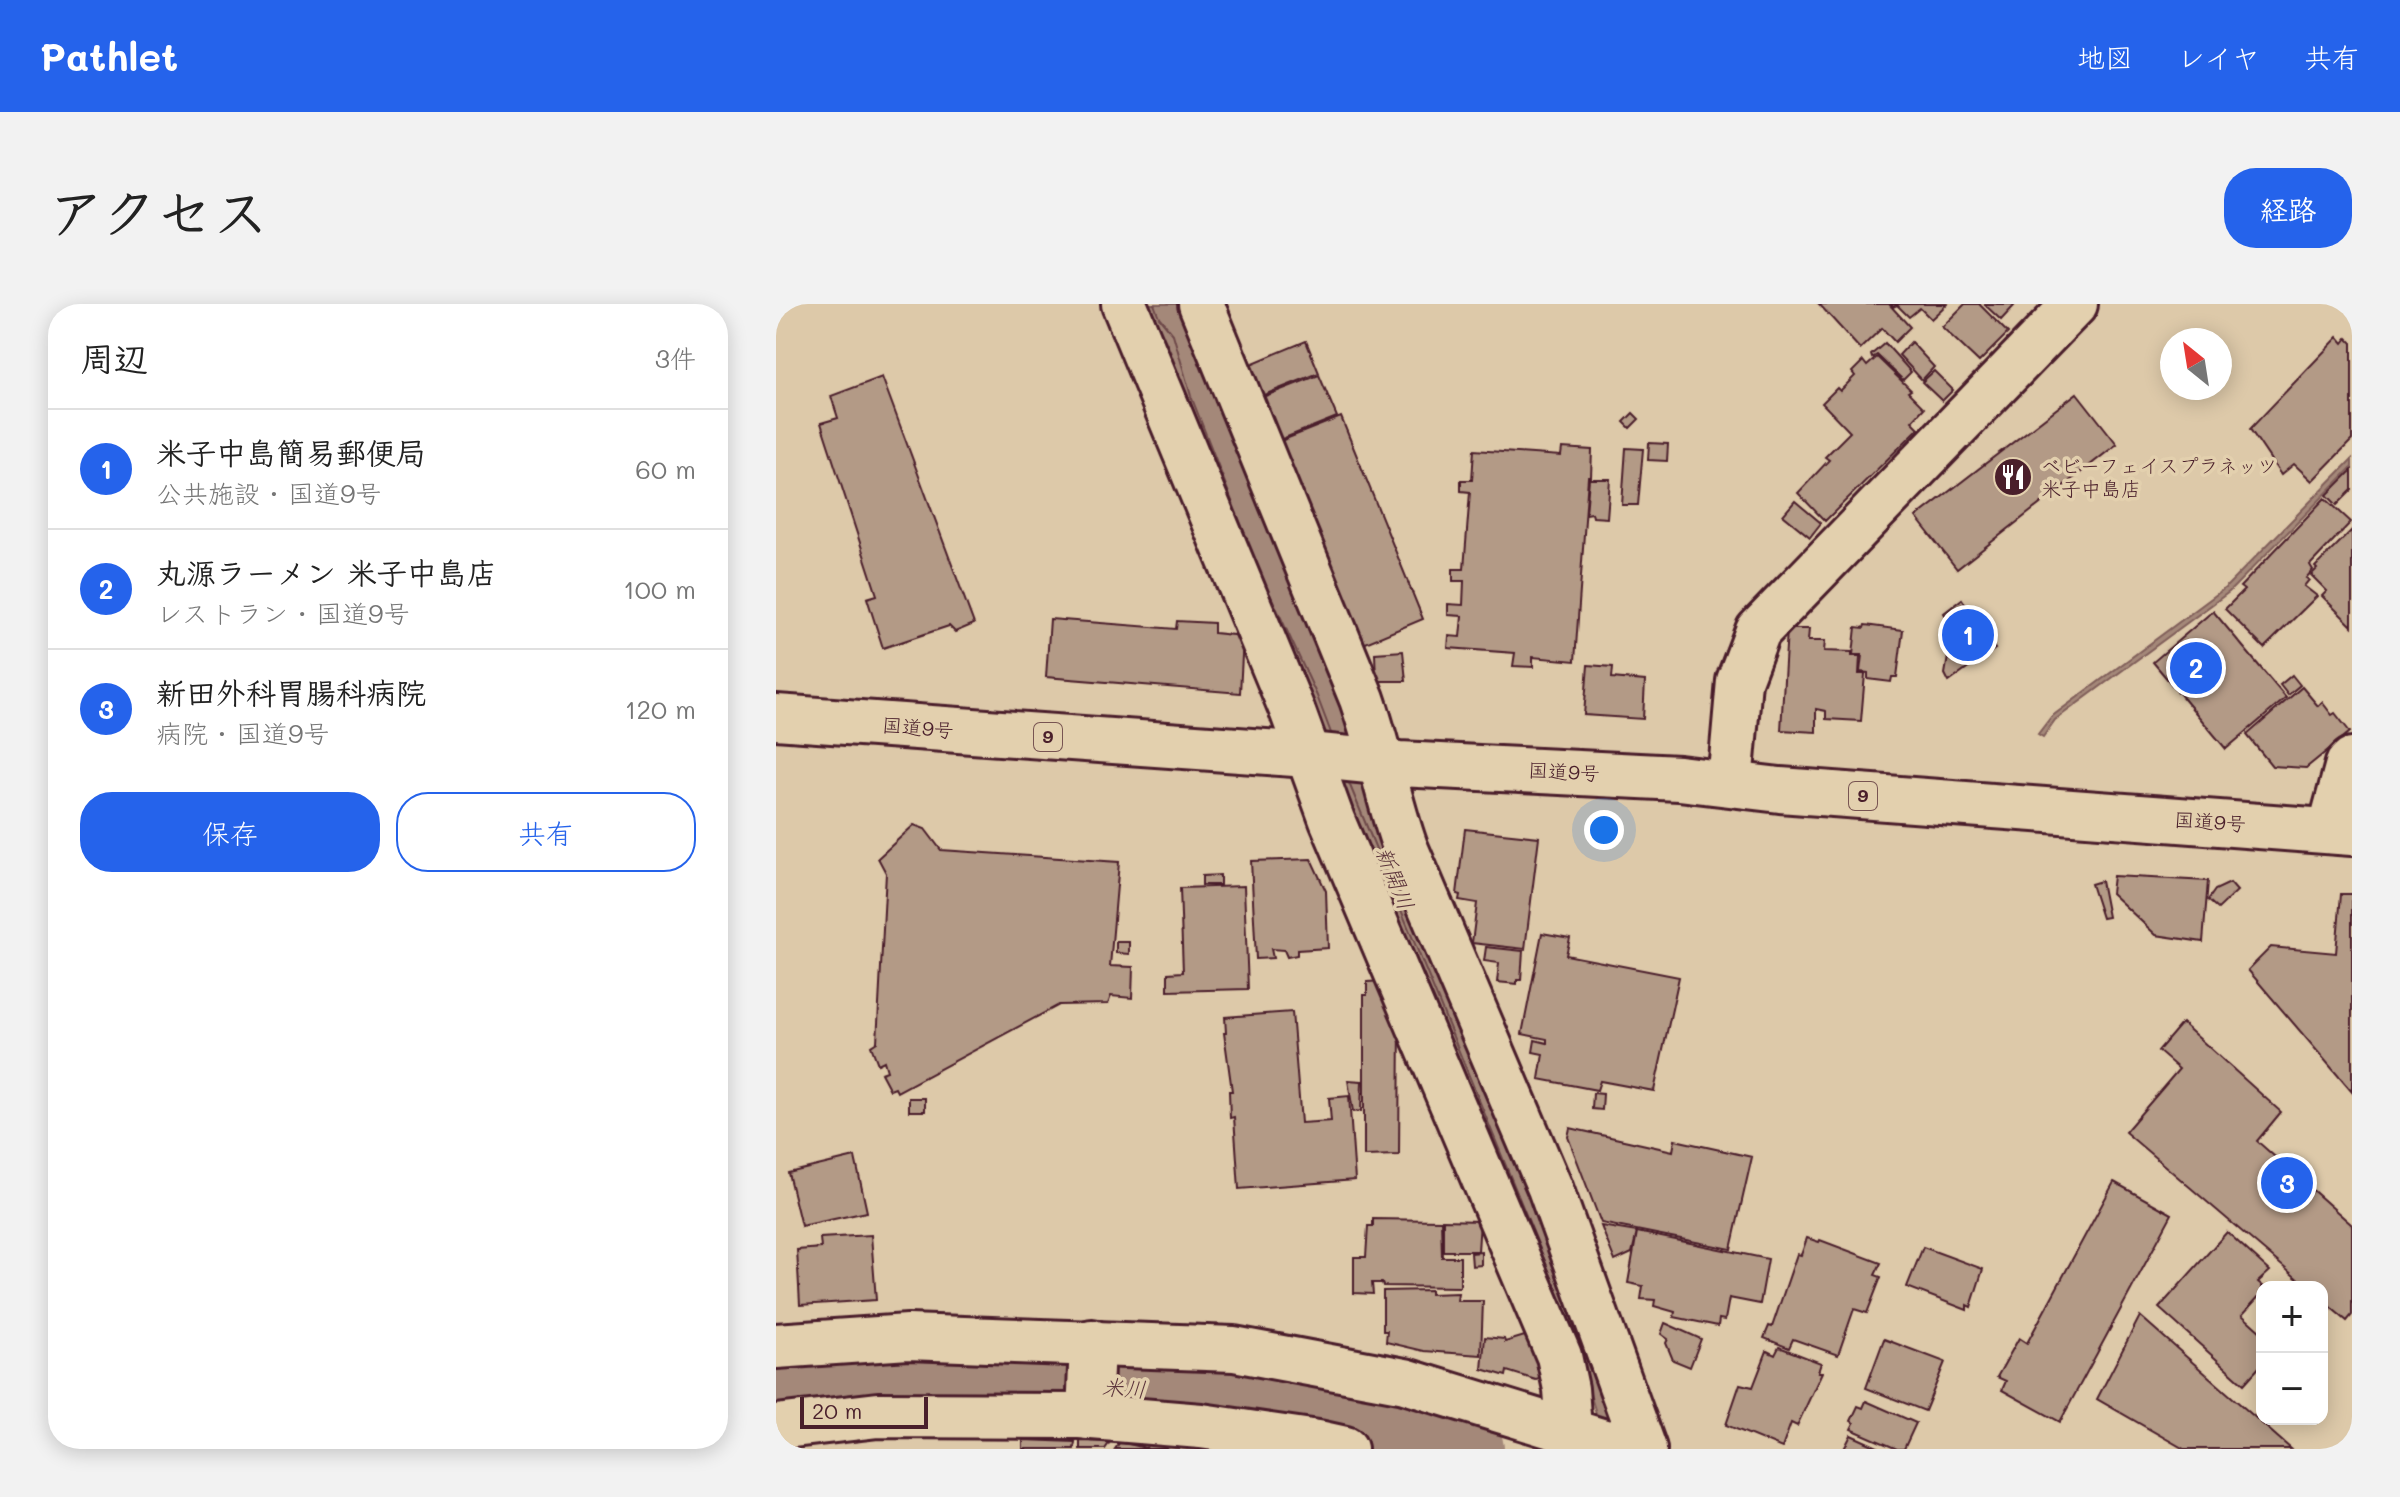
<!DOCTYPE html>
<html lang="ja">
<meta charset="utf-8">
<style>
:root{--surface:#fff;--page:#f2f2f2;--text:#222;--muted:#767676;--line:#e0e0e0;--accent:#2563eb}
body{margin:0;font-family:Mali,"Klee One",sans-serif;background:var(--page);color:var(--text)}
.controls{position:absolute;right:24px;bottom:24px;display:grid;overflow:hidden;border-radius:16px;box-shadow:0 4px 20px #0003}
.controls button{width:72px;height:72px;display:grid;place-items:center;padding:0;border:0;border-bottom:2px solid var(--line);background:var(--surface);color:var(--text);font:40px sans-serif}
.compass{position:absolute;left:1384px;top:24px;width:72px;height:72px;border-radius:50%;background:var(--surface);box-shadow:0 4px 20px #0003;rotate:330deg}
.scale{position:absolute;left:24px;bottom:20px;width:128px;box-sizing:border-box;padding-left:8px;border:4px solid #4a1f2b;border-top:0;font-size:22px;line-height:28px;white-space:nowrap;color:#4a1f2b;-webkit-text-stroke:6px #e3d0ae;paint-order:stroke}
.you{position:absolute;left:828px;top:526px;width:28px;height:28px;margin:-20px;border:6px solid #fff;border-radius:50%;background:#1a73e8;box-shadow:0 0 0 12px #1a73e833}
.badge{display:grid;place-items:center;width:52px;height:52px;border-radius:50%;background:var(--accent);color:#fff;font-size:26px;font-weight:700}
.pin{position:absolute;translate:-50% -50%;border:4px solid #fff;box-shadow:0 2px 8px #0006}
.list{margin:0;padding:0;list-style:none}
h2{display:flex;justify-content:space-between;align-items:center;height:104px;margin:0;padding:0 32px;font-size:34px}
h2 small{font-size:26px;font-weight:400;color:var(--muted)}
.list li{display:grid;grid-template-columns:52px 1fr auto;gap:24px;align-items:center;box-sizing:border-box;height:120px;padding:0 32px;border-top:2px solid var(--line)}
.list b{display:block;font-size:30px;white-space:nowrap}
.list p{margin:0;font-size:26px;white-space:nowrap;color:var(--muted)}
.list em{font-size:26px;font-style:normal;color:var(--muted)}
.actions{display:flex;gap:16px;padding:24px 32px}
.actions a{flex:1;padding:18px 0;border:2px solid var(--accent);border-radius:32px;text-align:center;font-size:28px;color:var(--accent)}
.actions .main{background:var(--accent);color:#fff}
.map{position:relative;flex:none;width:1576px;height:1145px;overflow:hidden;border-radius:32px}
header{display:flex;align-items:center;gap:48px;box-sizing:border-box;height:112px;padding:0 40px;background:var(--accent);color:#fff}
header strong{font-size:38px}
nav{display:flex;gap:44px;margin-inline-start:auto;font-size:28px}
.intro{display:flex;align-items:center;justify-content:space-between;box-sizing:border-box;height:192px;padding:0 48px}
h1{margin:0;font-size:56px}
.button{padding:20px 36px;border-radius:32px;background:var(--accent);color:#fff;font-size:28px;font-weight:700}
main{display:flex;gap:48px;padding:0 48px}
aside{flex:1;background:var(--surface);border-radius:32px;box-shadow:0 4px 20px #0003}
.map>svg:first-child{display:block}
.water{fill:#a48879;stroke:#805e5a;stroke-width:2}
.lines{fill:none;stroke-linecap:round;stroke-linejoin:round}
.shore{stroke:#6e494a;stroke-width:2}
.river{stroke:#a48879;stroke-width:76}
.building{fill:#b39a86;stroke:#4a1f2b;stroke-width:2}
.minor-casing{stroke:#4a1f2b;stroke-width:50}
.highway-casing{stroke:#4a1f2b;stroke-width:50}
.minor{stroke:#e3d0ae;stroke-width:44}
.highway{stroke:#e3d0ae;stroke-width:44}
.labels{text-anchor:middle;stroke-width:7;stroke-linejoin:round;paint-order:stroke}
.shield{fill:#e3d0ae;stroke:#785452;stroke-width:2}
.shield-label{font-size:18px;font-weight:bold;fill:#4a1f2b}
.poi-label{font-size:20px;fill:#4a1f2b;stroke:#e3d0ae;text-anchor:start}
.street-label{font-size:20px;fill:#4a1f2b;stroke:#e3d0ae}
.water-label{font-size:22px;font-style:italic;fill:#5c343b;stroke:#e3d0ae}
</style>
<header>
<strong>Pathlet</strong>
<nav><a>地図</a><a>レイヤ</a><a>共有</a></nav>
</header>
<div class="intro"><h1>アクセス</h1><a class="button">経路</a></div>
<main>
<aside>
<h2>周辺<small>3件</small></h2>
<ul class="list">
<li><span class="badge">1</span><div><b>米子中島簡易郵便局</b><p>公共施設 · 国道9号</p></div><em>60 m</em></li>
<li><span class="badge">2</span><div><b>丸源ラーメン 米子中島店</b><p>レストラン · 国道9号</p></div><em>100 m</em></li>
<li><span class="badge">3</span><div><b>新田外科胃腸科病院</b><p>病院 · 国道9号</p></div><em>120 m</em></li>
</ul>
<div class="actions"><a class="main">保存</a><a>共有</a></div>
</aside>
<div class="map">
<svg width="1576" height="1145" viewBox="0 0 1576 1145">
<rect width="100%" height="100%" fill="#ddc9a9"/>
<filter id="ink" filterUnits="userSpaceOnUse"><feTurbulence type="fractalNoise" baseFrequency=".0125" numOctaves="2"/><feDisplacementMap in="SourceGraphic" scale="16" xChannelSelector="R" yChannelSelector="G"/><feConvolveMatrix kernelMatrix="1 2 1 2 8 2 1 2 1" color-interpolation-filters="sRGB"/></filter>
<g filter="url(#ink)">
<g class="water">
<path d="M 369,0 L 411,0 L 851,1145 L 831,1145 L 812,1083 L 579,519 L 400,71 C 396,37 381,28 369,0 Z"/>
<path d="M 1576,155 L 1576,163 L 1453,288 L 1279,416 L 1267,433 L 1262,430 L 1275,413 L 1449,284 Z"/>
</g>
<g class="lines">
<g class="shore">
<path d="M 378,0 L 383,13 L 397,30 L 415,92 L 470,233"/>
<path d="M 494,290 L 541,392 L 555,429"/>
<path d="M 573,479 L 787,1001"/>
</g>
<path class="river" d="M 0,1091 L 23,1087 L 255,1077 L 503,1094 L 583,1113 L 690,1145"/>
</g>
<g class="building">
<path d="M 1043,0 L 1113,0 L 1134,23 L 1119,38 L 1106,24 L 1084,45 Z"/>
<path d="M 1115,0 L 1171,0 L 1155,15 L 1144,4 L 1133,13 L 1121,1 L 1117,3 Z"/>
<path d="M 1189,0 L 1203,0 L 1232,29 L 1203,58 L 1166,23 Z"/>
<path d="M 1208,0 L 1236,0 L 1238,2 L 1225,16 Z"/>
<path d="M 1562,33 L 1567,39 L 1571,34 L 1576,39 L 1576,136 L 1536,177 L 1518,160 L 1505,171 L 1474,125 Z"/>
<path d="M 530,37 L 543,69 L 483,93 L 470,62 Z"/>
<path d="M 1135,38 L 1158,63 L 1146,76 L 1123,51 Z"/>
<path d="M 1109,39 L 1135,68 L 1127,76 L 1101,51 L 1096,54 L 1095,51 Z"/>
<path d="M 1101,53 L 1135,86 L 1132,88 L 1148,104 L 1136,117 L 1143,124 L 1049,217 L 1022,189 L 1053,156 L 1049,153 L 1074,128 L 1046,99 L 1061,84 L 1064,87 L 1079,72 L 1076,68 L 1087,57 L 1091,62 Z"/>
<path d="M 1158,67 L 1177,86 L 1166,97 L 1146,78 Z"/>
<path d="M 543,71 L 561,113 L 501,137 L 484,94 Z"/>
<path d="M 106,73 L 198,320 L 179,328 L 173,322 L 107,344 L 91,294 L 101,291 L 45,119 L 62,114 L 55,92 Z"/>
<path d="M 1301,89 L 1341,140 L 1181,265 L 1140,213 Z"/>
<path d="M 857,109 L 863,115 L 854,124 L 848,118 Z"/>
<path d="M 565,113 L 647,315 L 585,341 L 502,138 Z"/>
<path d="M 873,139 L 892,140 L 891,157 L 872,156 Z"/>
<path d="M 786,144 L 816,146 L 815,173 L 812,173 L 799,357 L 757,353 L 757,363 L 737,362 L 739,349 L 672,344 L 673,332 L 684,333 L 686,312 L 672,311 L 672,300 L 687,301 L 688,277 L 677,277 L 677,265 L 688,265 L 694,188 L 685,187 L 685,176 L 696,176 L 698,146 L 785,152 Z"/>
<path d="M 850,144 L 867,145 L 862,201 L 846,201 Z"/>
<path d="M 1576,166 L 1576,186 L 1561,201 L 1551,191 Z"/>
<path d="M 813,175 L 834,175 L 831,214 L 817,213 L 816,209 L 810,210 Z"/>
<path d="M 1549,194 L 1575,218 L 1534,261 L 1537,266 L 1530,274 L 1533,276 L 1528,282 L 1541,292 L 1488,344 L 1449,305 L 1468,286 L 1464,283 Z"/>
<path d="M 1019,197 L 1045,219 L 1034,233 L 1007,211 Z"/>
<path d="M 1576,226 L 1576,322 L 1546,292 L 1551,287 L 1535,271 L 1541,265 L 1539,263 Z"/>
<path d="M 1186,295 L 1219,345 L 1173,378 L 1169,370 L 1177,324 L 1168,309 Z"/>
<path d="M 1437,307 L 1510,394 L 1450,445 L 1377,358 Z"/>
<path d="M 274,315 L 400,325 L 401,317 L 438,319 L 438,329 L 467,332 L 464,389 L 270,373 Z"/>
<path d="M 1089,321 L 1127,326 L 1121,373 L 1116,373 L 1115,378 L 1092,375 L 1092,369 L 1084,368 L 1086,351 L 1077,351 L 1080,323 L 1088,324 Z"/>
<path d="M 1011,325 L 1033,325 L 1032,337 L 1049,337 L 1048,347 L 1076,348 L 1076,352 L 1084,352 L 1083,370 L 1089,370 L 1085,417 L 1050,415 L 1050,407 L 1040,405 L 1040,428 L 1005,426 Z"/>
<path d="M 627,347 L 630,377 L 600,377 L 599,349 Z"/>
<path d="M 812,361 L 837,363 L 836,374 L 869,377 L 867,415 L 808,411 Z"/>
<path d="M 1516,371 L 1524,381 L 1512,391 L 1504,381 Z"/>
<path d="M 1526,383 L 1542,402 L 1546,398 L 1556,411 L 1559,409 L 1574,428 L 1530,464 L 1496,462 L 1471,431 Z"/>
<path d="M 138,521 L 149,525 L 165,546 L 343,558 L 334,662 L 357,663 L 356,694 L 335,692 L 332,700 L 283,701 L 121,788 L 119,784 L 114,786 L 105,769 L 111,767 L 108,757 L 102,760 L 95,742 L 101,738 L 110,569 L 102,554 Z"/>
<path d="M 689,525 L 763,533 L 749,645 L 696,639 L 701,599 L 683,596 L 684,591 L 681,590 Z"/>
<path d="M 535,555 L 550,587 L 552,644 L 521,646 L 521,651 L 511,653 L 508,646 L 495,645 L 497,654 L 480,655 L 475,557 Z"/>
<path d="M 444,571 L 444,581 L 426,581 L 426,572 Z"/>
<path d="M 1337,572 L 1432,577 L 1427,638 L 1380,631 L 1335,589 Z"/>
<path d="M 1325,577 L 1332,613 L 1326,614 L 1315,580 Z"/>
<path d="M 1454,579 L 1461,587 L 1442,605 L 1432,596 L 1439,586 Z"/>
<path d="M 468,582 L 472,685 L 392,687 L 392,669 L 407,668 L 404,584 Z"/>
<path d="M 1565,590 L 1576,590 L 1576,788 L 1472,666 L 1495,643 L 1560,649 Z"/>
<path d="M 766,629 L 794,634 L 790,651 L 903,673 L 878,787 L 824,777 L 821,786 L 763,775 L 767,750 L 757,748 L 759,736 L 771,739 L 771,735 L 746,730 Z"/>
<path d="M 340,638 L 353,638 L 353,650 L 340,649 Z"/>
<path d="M 710,643 L 747,647 L 745,676 L 741,676 L 741,680 L 721,678 L 723,659 L 708,657 Z"/>
<path d="M 609,677 L 613,688 L 614,712 L 624,712 L 623,851 L 588,852 L 588,691 L 591,691 L 591,678 Z"/>
<path d="M 516,708 L 525,819 L 555,817 L 553,794 L 573,792 L 579,876 L 463,885 L 458,813 L 454,814 L 453,787 L 456,787 L 448,729 L 450,729 L 449,713 Z"/>
<path d="M 1406,719 L 1505,808 L 1481,837 L 1576,921 L 1576,1011 L 1571,1017 L 1546,996 L 1546,983 L 1531,983 L 1349,828 L 1403,765 L 1382,747 Z"/>
<path d="M 572,776 L 586,777 L 585,807 L 577,808 Z"/>
<path d="M 817,789 L 827,790 L 826,806 L 816,805 Z"/>
<rect x="133" y="794" width="16" height="13"/>
<path d="M 794,824 L 897,847 L 899,836 L 976,853 L 955,945 L 825,919 L 792,833 Z"/>
<path d="M 79,853 L 91,908 L 25,922 L 12,869 Z"/>
<path d="M 1338,878 L 1396,910 L 1284,1118 L 1226,1086 L 1230,1077 L 1221,1073 L 1243,1034 L 1251,1039 Z"/>
<path d="M 597,915 L 665,916 L 666,953 L 684,953 L 684,983 L 607,982 L 606,979 L 596,979 L 597,990 L 578,989 L 578,953 L 590,953 L 592,922 L 597,922 Z"/>
<path d="M 667,916 L 704,917 L 702,947 L 667,947 Z"/>
<path d="M 825,922 L 861,928 L 856,949 L 839,957 Z"/>
<path d="M 861,928 L 992,955 L 984,1000 L 953,994 L 949,1016 L 943,1015 L 942,1022 L 898,1013 L 899,1008 L 878,1002 L 879,996 L 865,995 L 867,982 L 852,979 Z"/>
<path d="M 1451,928 L 1494,967 L 1482,978 L 1488,983 L 1486,983 L 1486,989 L 1466,1011 L 1486,1029 L 1486,1060 L 1468,1080 L 1383,1004 Z"/>
<path d="M 95,931 L 100,996 L 24,1001 L 21,946 L 45,944 L 44,934 Z"/>
<path d="M 1031,934 L 1043,938 L 1044,936 L 1105,959 L 1099,971 L 1105,973 L 1091,1009 L 1078,1005 L 1062,1051 L 1017,1035 L 1013,1044 L 988,1034 L 993,1022 L 996,1023 L 1021,950 L 1025,951 Z"/>
<path d="M 1147,943 L 1207,965 L 1195,1003 L 1191,1001 L 1191,1006 L 1131,983 Z"/>
<path d="M 705,948 L 705,961 L 696,962 L 695,949 Z"/>
<path d="M 654,986 L 654,990 L 682,989 L 681,997 L 707,997 L 705,1051 L 648,1047 L 610,1038 L 611,1027 L 607,1027 L 607,987 Z"/>
<path d="M 1364,1012 L 1515,1145 L 1408,1145 L 1321,1095 Z"/>
<path d="M 889,1019 L 925,1035 L 914,1063 L 897,1056 L 890,1039 L 892,1035 L 885,1030 Z"/>
<path d="M 752,1031 L 766,1074 L 760,1076 L 731,1067 L 730,1072 L 706,1065 L 709,1033 L 728,1035 L 729,1038 Z"/>
<path d="M 1108,1035 L 1169,1058 L 1149,1107 L 1090,1084 Z"/>
<path d="M 1003,1043 L 1045,1059 L 1042,1068 L 1046,1068 L 1021,1122 L 1015,1119 L 1006,1144 L 950,1121 L 964,1080 L 977,1083 L 991,1047 L 999,1051 Z"/>
<path d="M 1090,1097 L 1140,1119 L 1128,1145 L 1121,1145 L 1075,1125 L 1078,1119 L 1075,1117 L 1082,1102 L 1087,1104 Z"/>
<path d="M 1075,1131 L 1106,1145 L 1068,1145 Z"/>
<path d="M 247,1136 L 299,1138 L 298,1145 L 247,1145 Z"/>
<path d="M 304,1137 L 334,1138 L 329,1145 L 304,1145 Z"/>
<path d="M 344,1138 L 370,1144 L 372,1139 L 385,1140 L 391,1145 L 339,1145 Z"/>
</g>
<g class="lines">
<defs>
<g id="minor">
<path d="M 348,0 L 516,406 L 556,516 L 783,1052 L 790,1085 L 793,1125"/>
<path d="M 425,0 L 586,395 C 603,444 612,495 629,543 L 774,884 L 868,1145"/>
<path d="M 954,479 L 963,377 L 982,327 L 1299,0"/>
<path d="M 1554,527 L 1572,460 L 1576,456"/>
<path d="M 0,1042 L 132,1033 L 458,1045 L 629,1077 L 851,1145"/>
<path d="M 313,1113 L 316,1038"/>
<path d="M 0,1123 L 102,1111 L 304,1112 L 425,1122 L 542,1139 L 569,1145"/>
</g>
<path id="highway" d="M 0,413 L 533,451 L 623,460 L 903,474 L 1004,486 L 1576,529"/>
</defs>
<use href="#minor" class="minor-casing"/>
<use href="#highway" class="highway-casing"/>
<use href="#minor" class="minor"/>
<use href="#highway" class="highway"/>
</g>
</g>
<defs>
<symbol id="restaurant-disc" viewBox="-11 -11 22 22"><circle r="9.5" fill="#4a1f2b" stroke="#e3d0ae"/><path d="M-5-6h1v4h1v-4h1v4h1v-4h1v5L-1.5 .5V6h-2V.5L-5-1ZM5-6V6H3V1.5H1.5Q1.5-4 5-6Z" fill="#fff"/></symbol>
</defs>
<g fill-rule="evenodd">
<use href="#restaurant-disc" x="1215" y="151" width="44" height="44"/>
</g>
<g class="labels">
<g class="shield">
<rect x="258" y="419" width="28" height="28" rx="6"/>
<rect x="1073" y="478" width="28" height="28" rx="6"/>
</g>
<g class="shield-label">
<text x="272" y="439">9</text>
<text x="1087" y="498">9</text>
</g>
<g class="poi-label">
<text x="1265" y="169">ベビーフェイスプラネッツ<tspan x="1265" dy="23">米子中島店</tspan></text>
</g>
<g class="street-label">
<text transform="translate(142 424) rotate(5)" y="7">国道9号</text>
<text transform="translate(788 468) rotate(3)" y="7">国道9号</text>
<text transform="translate(1434 518) rotate(4)" y="7">国道9号</text>
</g>
<g class="water-label">
<text transform="translate(619 574) rotate(68)" y="8">新開川</text>
<text transform="translate(348 1084) rotate(4)" y="8">米川</text>
</g>
</g>
</svg>
<div class="controls">
<button>+</button>
<button>−</button>
</div>
<svg class="compass" viewBox="-18 -18 36 36"><path d="M0-13l5 13h-10z" fill="#e53935"/><path d="M0 13l5-13h-10z" fill="#767676"/></svg>
<div class="scale">20 m</div>
<div class="you"></div>
<div class="pin badge" style="left:1192px;top:331px">1</div>
<div class="pin badge" style="left:1420px;top:364px">2</div>
<div class="pin badge" style="left:1511px;top:879px">3</div>
</div>
</main>
